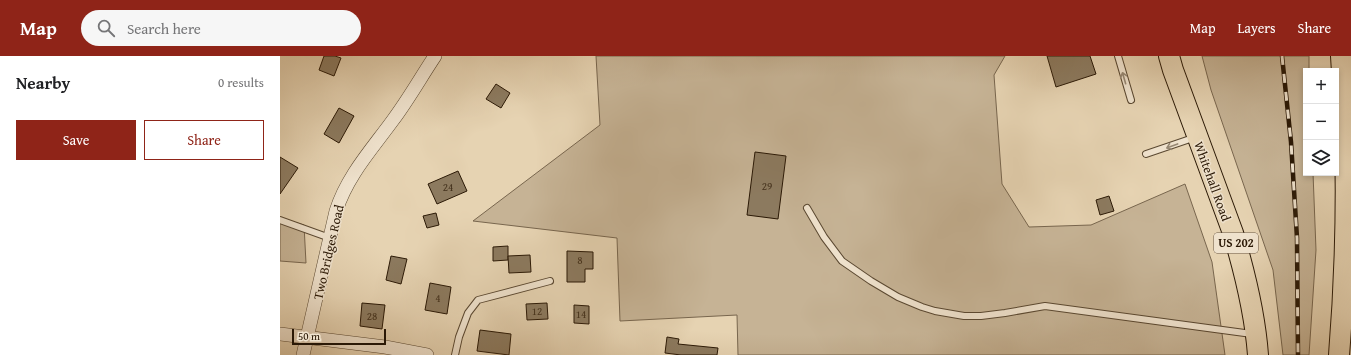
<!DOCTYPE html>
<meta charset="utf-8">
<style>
:root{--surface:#fff;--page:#f6f6f6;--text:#202124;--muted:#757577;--line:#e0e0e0;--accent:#8f2418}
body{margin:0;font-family:"Gentium Book Plus",serif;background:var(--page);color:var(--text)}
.controls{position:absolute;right:12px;top:12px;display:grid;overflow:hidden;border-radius:0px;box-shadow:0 2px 6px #0003}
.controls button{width:36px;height:36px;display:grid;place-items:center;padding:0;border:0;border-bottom:1px solid var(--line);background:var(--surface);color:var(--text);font:20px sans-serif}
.scale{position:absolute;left:12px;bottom:10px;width:94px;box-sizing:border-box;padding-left:4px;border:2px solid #2b1906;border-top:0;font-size:11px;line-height:14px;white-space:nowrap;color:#2b1906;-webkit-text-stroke:3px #efe2cd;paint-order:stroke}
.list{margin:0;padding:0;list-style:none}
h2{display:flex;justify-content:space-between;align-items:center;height:52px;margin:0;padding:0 16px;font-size:17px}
h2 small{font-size:13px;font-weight:400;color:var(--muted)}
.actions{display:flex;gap:8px;padding:12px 16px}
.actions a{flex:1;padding:9px 0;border:1px solid var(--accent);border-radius:0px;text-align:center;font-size:14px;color:var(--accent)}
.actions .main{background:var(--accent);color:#fff}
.icon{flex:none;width:22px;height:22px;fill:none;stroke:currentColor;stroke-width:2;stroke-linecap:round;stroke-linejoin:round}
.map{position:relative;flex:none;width:1071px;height:299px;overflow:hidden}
header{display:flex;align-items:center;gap:24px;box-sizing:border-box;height:56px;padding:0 20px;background:var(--accent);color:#fff}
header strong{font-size:19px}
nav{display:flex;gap:22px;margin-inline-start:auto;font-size:14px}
.search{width:280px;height:36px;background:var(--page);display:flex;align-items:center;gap:10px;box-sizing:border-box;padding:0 14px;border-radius:22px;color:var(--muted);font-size:15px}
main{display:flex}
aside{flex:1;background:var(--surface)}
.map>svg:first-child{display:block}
.green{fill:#c6b395;stroke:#78664e}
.building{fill:#8c7a5f;stroke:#2b1906}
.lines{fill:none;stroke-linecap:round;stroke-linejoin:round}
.service-casing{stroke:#5a4831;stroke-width:8}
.minor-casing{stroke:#5a4831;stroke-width:14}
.primary-casing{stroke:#2b1906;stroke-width:22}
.service{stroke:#efe2cd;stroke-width:6}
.minor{stroke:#efe2cd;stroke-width:13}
.primary{stroke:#e6d3b2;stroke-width:20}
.rail-casing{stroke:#2b1906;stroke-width:4.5}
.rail{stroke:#efe2cd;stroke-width:3;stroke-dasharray:9;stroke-linecap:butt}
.oneway{stroke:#978873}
.labels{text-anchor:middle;stroke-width:3;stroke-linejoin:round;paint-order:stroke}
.number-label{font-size:11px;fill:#43311c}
.shield{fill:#efe2cd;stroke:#665542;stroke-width:1}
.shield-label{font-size:12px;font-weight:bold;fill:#2b1906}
.street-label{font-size:13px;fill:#2b1906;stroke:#efe2cd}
</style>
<header>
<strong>Map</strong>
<div class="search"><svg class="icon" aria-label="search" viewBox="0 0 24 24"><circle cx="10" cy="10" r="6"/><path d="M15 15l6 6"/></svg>Search here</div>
<nav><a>Map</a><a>Layers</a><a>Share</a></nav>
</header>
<main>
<aside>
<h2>Nearby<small>0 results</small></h2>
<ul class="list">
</ul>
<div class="actions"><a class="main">Save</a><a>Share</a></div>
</aside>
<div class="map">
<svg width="1071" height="299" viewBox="0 0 1071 299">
<rect width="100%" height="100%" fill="#e6d3b2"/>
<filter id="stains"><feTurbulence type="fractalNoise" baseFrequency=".005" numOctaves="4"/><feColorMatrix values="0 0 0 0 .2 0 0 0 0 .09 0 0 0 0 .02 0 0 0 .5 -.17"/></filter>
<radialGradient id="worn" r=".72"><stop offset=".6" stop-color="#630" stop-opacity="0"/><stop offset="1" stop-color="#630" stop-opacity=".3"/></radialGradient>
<g class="green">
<path d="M 316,0 L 725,0 L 714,19 L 722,128 L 749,171 L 811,169 L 905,128 L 932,206 L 945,299 L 458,299 L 457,259 L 340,265 L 337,182 L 193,165 L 320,69 Z"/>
<path d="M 922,0 L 1029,0 L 1029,15 L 1026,15 L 1026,117 L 1033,117 L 1036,194 L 1029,299 L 1003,299 L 993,214 L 931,34 Z"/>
<path d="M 0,162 L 24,169 L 26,207 L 0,205 Z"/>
</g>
<g class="building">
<path d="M 44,0 L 55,0 L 61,2 L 54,20 L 39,14 Z"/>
<path d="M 767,0 L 810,0 L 816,18 L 776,31 Z"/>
<path d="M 216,28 L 230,37 L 221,52 L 206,43 Z"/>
<path d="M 59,52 L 74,60 L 59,87 L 44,78 Z"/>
<path d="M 475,96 L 506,100 L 498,163 L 467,159 Z"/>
<path d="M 0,101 L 18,112 L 0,138 Z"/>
<path d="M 178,115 L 187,135 L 157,148 L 148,128 Z"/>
<path d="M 829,140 L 834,155 L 820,159 L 816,144 Z"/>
<path d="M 156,157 L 159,169 L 147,172 L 143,160 Z"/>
<path d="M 228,190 L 228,204 L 213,205 L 213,191 Z"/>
<path d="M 287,195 L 313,196 L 313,213 L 305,213 L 305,226 L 287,226 Z"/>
<path d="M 250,199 L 251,216 L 229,217 L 228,200 Z"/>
<path d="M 111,200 L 127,203 L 121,228 L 106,224 Z"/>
<path d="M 150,227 L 171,231 L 167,258 L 145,254 Z"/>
<path d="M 82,247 L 105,249 L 102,273 L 80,270 Z"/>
<path d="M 267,247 L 268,263 L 247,264 L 246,248 Z"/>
<path d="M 294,249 L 309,250 L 309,268 L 294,267 Z"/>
<path d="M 200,274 L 231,278 L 229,299 L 197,295 Z"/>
<path d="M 387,281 L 399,283 L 398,288 L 438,292 L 437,299 L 401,299 L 385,297 Z"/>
</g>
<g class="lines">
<defs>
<g id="service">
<path d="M 838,0 L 851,44"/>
<path d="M 866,98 L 916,81"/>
<path d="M 527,152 L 544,181 L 562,205 L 591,225 L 618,241 L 642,251 L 655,255 L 684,260 L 701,260 L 725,257 L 765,250 L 972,278"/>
<path d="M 0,164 L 50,182"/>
<path d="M 175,299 L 179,281 L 188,257 L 198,244 L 270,225"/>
</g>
<g id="minor">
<path d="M 0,278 L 105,291 L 147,299"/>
<path d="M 23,299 L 56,155 C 67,120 92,93 113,64 C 128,44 141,21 155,0"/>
</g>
<g id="primary">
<path d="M 889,0 L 893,14 L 953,177 C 965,217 975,258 978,299"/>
<path d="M 1059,299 C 1067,200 1068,99 1061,0"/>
</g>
</defs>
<use href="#service" class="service-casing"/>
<use href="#minor" class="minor-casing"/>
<use href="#primary" class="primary-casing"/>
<use href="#service" class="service"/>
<use href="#minor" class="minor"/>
<use href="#primary" class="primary"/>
<defs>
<path id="rail" d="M 1002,0 L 1011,86 L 1017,182 L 1018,299"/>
</defs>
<use href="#rail" class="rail-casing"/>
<use href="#rail" class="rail"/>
</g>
<defs><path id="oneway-shaft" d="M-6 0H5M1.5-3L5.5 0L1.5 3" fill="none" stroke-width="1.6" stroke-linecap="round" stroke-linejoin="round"/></defs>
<g class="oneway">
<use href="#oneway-shaft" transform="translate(844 22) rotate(-106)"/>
<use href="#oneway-shaft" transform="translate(892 90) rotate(160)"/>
</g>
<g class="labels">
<g class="number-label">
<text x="487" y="134">29</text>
<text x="168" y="135">24</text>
<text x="300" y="208">8</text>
<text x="158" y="246">4</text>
<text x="257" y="259">12</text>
<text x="301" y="262">14</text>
<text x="92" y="264">28</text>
</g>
<rect class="shield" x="934" y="177" width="44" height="20" rx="3"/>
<g class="shield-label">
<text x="956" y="191">US 202</text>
</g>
<g class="street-label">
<text transform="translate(933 125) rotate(70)" y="5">Whitehall Road</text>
<text transform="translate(48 196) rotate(-77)" y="5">Two Bridges Road</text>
</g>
</g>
<rect width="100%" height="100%" filter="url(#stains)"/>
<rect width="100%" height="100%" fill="url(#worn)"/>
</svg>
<div class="controls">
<button>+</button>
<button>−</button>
<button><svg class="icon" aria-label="layers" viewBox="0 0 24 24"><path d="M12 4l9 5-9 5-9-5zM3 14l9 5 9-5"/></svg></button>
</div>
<div class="scale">50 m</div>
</div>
</main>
